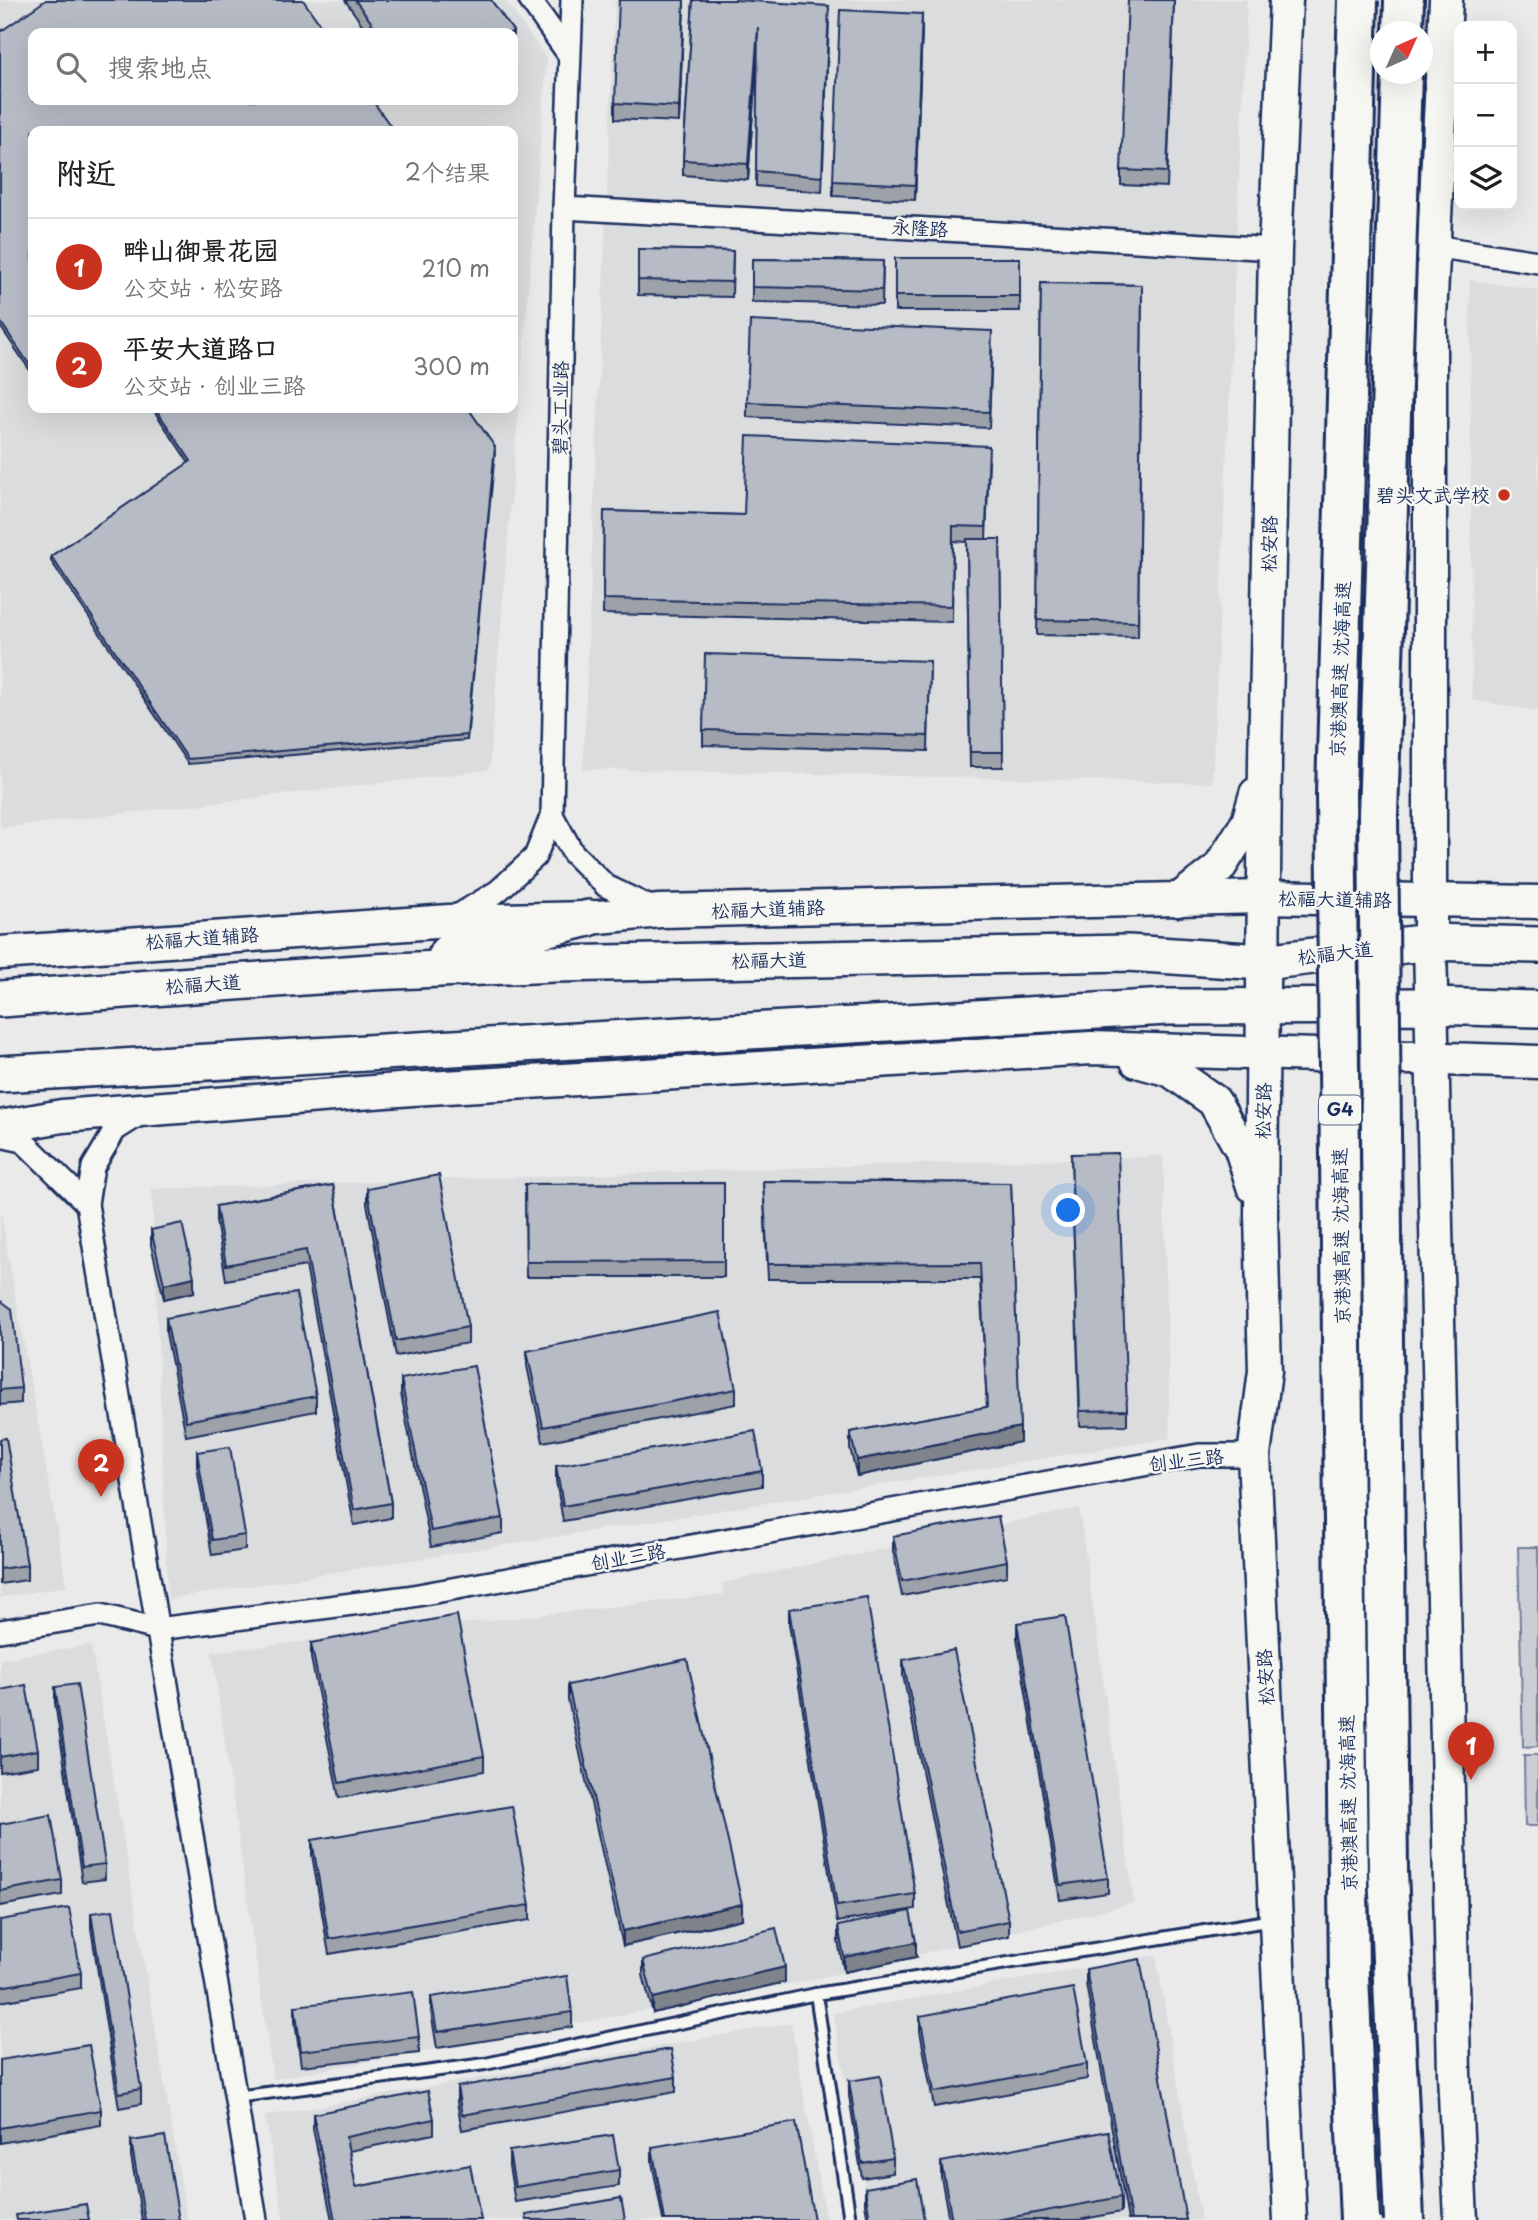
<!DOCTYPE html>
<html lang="zh">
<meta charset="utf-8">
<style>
:root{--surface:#fff;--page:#f6f6f6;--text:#202124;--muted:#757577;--line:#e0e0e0;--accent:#c8321e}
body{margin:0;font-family:"Playpen Sans","LXGW WenKai TC",sans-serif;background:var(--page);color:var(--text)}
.controls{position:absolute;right:21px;top:21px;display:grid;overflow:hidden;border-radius:14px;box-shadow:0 7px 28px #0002}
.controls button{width:63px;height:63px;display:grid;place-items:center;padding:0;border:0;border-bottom:2px solid var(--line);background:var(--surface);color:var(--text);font:35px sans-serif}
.compass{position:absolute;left:1370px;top:21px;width:63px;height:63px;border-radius:50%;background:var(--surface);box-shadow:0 7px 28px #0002;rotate:45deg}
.you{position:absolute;left:1069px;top:1211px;width:24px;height:24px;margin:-18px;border:5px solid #fff;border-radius:50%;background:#1a73e8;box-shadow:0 0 0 10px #1a73e833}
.badge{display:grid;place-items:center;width:46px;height:46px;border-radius:50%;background:var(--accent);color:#fff;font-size:23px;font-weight:700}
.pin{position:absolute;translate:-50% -58px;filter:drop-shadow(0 2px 4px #0008)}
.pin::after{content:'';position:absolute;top:37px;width:24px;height:21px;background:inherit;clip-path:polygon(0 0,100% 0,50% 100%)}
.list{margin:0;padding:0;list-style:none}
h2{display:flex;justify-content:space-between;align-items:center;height:91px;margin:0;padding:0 28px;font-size:30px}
h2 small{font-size:23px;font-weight:400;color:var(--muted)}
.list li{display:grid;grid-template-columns:46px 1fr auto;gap:21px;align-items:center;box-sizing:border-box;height:98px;padding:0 28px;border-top:2px solid var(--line)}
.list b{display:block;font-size:26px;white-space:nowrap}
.list p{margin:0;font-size:23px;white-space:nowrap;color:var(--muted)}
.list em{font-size:23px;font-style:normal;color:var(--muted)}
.icon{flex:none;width:38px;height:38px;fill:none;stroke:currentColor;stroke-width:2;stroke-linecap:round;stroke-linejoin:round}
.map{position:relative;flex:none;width:1538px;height:2220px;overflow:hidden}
.search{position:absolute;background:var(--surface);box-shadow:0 7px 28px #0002;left:28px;top:28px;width:490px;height:77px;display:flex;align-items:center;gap:18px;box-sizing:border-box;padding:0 24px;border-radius:14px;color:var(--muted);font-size:26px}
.panel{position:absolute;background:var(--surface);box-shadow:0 7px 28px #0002;left:28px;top:126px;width:490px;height:287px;border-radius:14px}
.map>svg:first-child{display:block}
.built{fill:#dadcde;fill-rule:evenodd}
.green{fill:#caced5;stroke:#727e9a;stroke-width:2}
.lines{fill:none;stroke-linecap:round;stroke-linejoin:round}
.service-casing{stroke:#1b2f5e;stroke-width:16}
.minor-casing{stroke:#1b2f5e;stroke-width:26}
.secondary-casing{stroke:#1b2f5e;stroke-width:37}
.primary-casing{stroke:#1b2f5e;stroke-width:40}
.motorway-casing{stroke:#1b2f5e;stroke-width:44}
.service{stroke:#f6f6f2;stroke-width:10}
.minor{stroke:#f6f6f2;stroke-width:21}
.secondary{stroke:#f6f6f2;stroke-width:32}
.primary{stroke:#f6f6f2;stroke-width:35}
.motorway{stroke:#f6f6f2;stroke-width:38}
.motorway-bridge-casing{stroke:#1b2f5e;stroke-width:44;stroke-linecap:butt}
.motorway-bridge{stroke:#f6f6f2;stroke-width:38}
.wall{fill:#9da1aa;stroke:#1b2f5e;stroke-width:2}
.shaded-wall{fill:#7f838b;stroke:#1b2f5e;stroke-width:2}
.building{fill:#b6bbc6;stroke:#1b2f5e;stroke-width:2}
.poi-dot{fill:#c8321e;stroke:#f6f6f2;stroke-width:2.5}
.labels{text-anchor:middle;stroke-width:5;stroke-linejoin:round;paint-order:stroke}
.shield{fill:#f6f6f2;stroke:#5d6b8a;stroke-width:2}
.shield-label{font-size:18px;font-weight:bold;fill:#1b2f5e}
.street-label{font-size:19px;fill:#1b2f5e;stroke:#f6f6f2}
.poi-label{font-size:19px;fill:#1b2f5e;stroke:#f6f6f2;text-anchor:end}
</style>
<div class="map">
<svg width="1538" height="2220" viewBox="0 0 1538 2220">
<rect width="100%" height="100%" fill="#e9eae9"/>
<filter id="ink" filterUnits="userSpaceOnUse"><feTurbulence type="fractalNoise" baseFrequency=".0143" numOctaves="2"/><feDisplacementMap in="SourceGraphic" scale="14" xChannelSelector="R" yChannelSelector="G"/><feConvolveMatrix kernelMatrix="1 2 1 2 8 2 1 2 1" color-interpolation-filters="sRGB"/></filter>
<g filter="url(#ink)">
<g class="built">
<path d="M 0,0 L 505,0 L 547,59 L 489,770 L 0,828 ZM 33,33 L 513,33 L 513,100 L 33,100 ZM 33,131 L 513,131 L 513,408 L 33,408 Z"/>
<path d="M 615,0 L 1247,0 L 1212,783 L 583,769 Z"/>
<path d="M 1470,280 L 1538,290 L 1538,711 L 1472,700 Z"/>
<path d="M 1163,1156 L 1170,1438 L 168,1599 L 152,1189 Z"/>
<path d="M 0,1210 L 67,1586 L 0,1598 Z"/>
<path d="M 1079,1508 L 1134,1903 L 811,1980 L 273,2079 L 212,1652 L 724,1594 L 722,1583 Z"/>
<path d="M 91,1645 L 187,2220 L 0,2220 L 0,1659 Z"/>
<path d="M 1156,1955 L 1201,2220 L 871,2220 L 833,2013 Z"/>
<path d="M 791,2023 L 826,2220 L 284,2220 L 265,2116 Z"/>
</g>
<g class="green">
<path d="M 1518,1547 L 1538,1547 L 1538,1746 L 1523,1747 Z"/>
<path d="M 1524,1755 L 1538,1755 L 1538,1826 L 1525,1826 Z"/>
</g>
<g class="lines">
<defs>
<g id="service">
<path d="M 816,1994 L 850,2220"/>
<path d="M 236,2097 L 485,2064 L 816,1994 L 1273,1920"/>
</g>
<g id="minor">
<path d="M 530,0 L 569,55"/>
<path d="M 564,208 L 1275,249"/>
<path d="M 1433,246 L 1538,262"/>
<path d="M 552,815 L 564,208 L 572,0"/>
<path d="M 452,919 L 498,891 L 535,857 L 552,815 L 573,853 L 606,886 L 658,911"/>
<path d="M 142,1113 L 115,1130 L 93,1167 L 87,1204 L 256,2220"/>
<path d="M 0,1136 L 23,1141 L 87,1204"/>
<path d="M 0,1631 L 100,1615 L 158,1629 L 407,1597 L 1199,1455 L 1254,1455"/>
</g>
<g id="secondary">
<path d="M 1286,0 L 1275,249 L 1265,762 L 1261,1214 L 1265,1371 L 1254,1455 L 1290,2220"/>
<path d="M 1446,0 L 1430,317 L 1430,942 L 1454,2073 L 1461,2220"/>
<path d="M 1178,900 L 1219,868 L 1248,822 L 1256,794"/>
<path d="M 0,953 L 449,921 L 589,918 L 660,911 L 1263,897 L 1538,902"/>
<path d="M 1137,1061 L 1170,1070 L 1214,1101 L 1241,1149 L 1253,1186"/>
<path d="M 0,1127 L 62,1116 L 412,1089 L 1091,1048 L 1538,1062"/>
</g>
<g id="primary">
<path d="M 447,953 L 589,918"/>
<path d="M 0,999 L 372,972 L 554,964 L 1128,953 L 1263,962 L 1430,942 L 1538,945"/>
<path d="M 0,1074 L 1167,1007 L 1431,1006 L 1538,1009"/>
</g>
<path id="motorway" d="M 1403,32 L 1404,0"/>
</defs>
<use href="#service" class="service-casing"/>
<use href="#minor" class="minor-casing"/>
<use href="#secondary" class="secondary-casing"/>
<use href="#primary" class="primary-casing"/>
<use href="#motorway" class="motorway-casing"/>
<use href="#service" class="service"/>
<use href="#minor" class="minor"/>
<use href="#secondary" class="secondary"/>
<use href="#primary" class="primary"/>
<use href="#motorway" class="motorway"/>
<defs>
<g id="motorway-bridge">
<path d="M 1358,0 L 1336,794 L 1349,1975 L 1360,2220"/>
<path d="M 1402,74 L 1378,815 L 1388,1872 L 1404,2220"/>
</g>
</defs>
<use href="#motorway-bridge" class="motorway-bridge-casing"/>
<use href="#motorway-bridge" class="motorway-bridge"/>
</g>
<g class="wall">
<path d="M 345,0 L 491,0 L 513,31 L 513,46 L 513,33 L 368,33 Z"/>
<path d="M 684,0 L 679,122 L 615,119 L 615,103 Z"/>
<path d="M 693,0 L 829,21 L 822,192 L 756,186 L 758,46 L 748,180 L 683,175 L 683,160 Z"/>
<path d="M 1174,0 L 1167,187 L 1121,185 L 1121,170 Z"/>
<path d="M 922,29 L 915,200 L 833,196 L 833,181 Z"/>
<path d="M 0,32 L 33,131 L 33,375 L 0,326 Z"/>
<path d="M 638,249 L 733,251 L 732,297 L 638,295 Z"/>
<rect x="895" y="258" width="125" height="53"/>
<path d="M 752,259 L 883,261 L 882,305 L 752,302 Z"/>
<path d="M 1041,283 L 1142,285 L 1138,637 L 1037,635 Z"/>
<path d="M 992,347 L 989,428 L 747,417 L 747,402 Z"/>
<path d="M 152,408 L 468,408 L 495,452 L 467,740 L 188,764 L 51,561 L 51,556 L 189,463 Z"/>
<path d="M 989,461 L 986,539 L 1000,539 L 1003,767 L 970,767 L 967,542 L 953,541 L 952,622 L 603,614 L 604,511 L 744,515 Z"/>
<path d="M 930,661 L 928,751 L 703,745 L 703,730 Z"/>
<path d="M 1071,1154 L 1127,1410 L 1127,1425 L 1080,1426 Z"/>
<path d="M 763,1181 L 1011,1183 L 1020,1442 L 857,1476 L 850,1448 L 850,1432 L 987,1407 L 980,1279 L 768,1279 Z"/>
<path d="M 724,1183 L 724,1277 L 526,1277 L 525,1184 Z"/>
<path d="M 333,1185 L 391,1503 L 391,1518 L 354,1525 L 306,1266 L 226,1280 L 216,1221 L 216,1206 Z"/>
<path d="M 367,1189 L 468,1327 L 468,1343 L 396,1356 L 367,1204 Z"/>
<path d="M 151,1230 L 194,1292 L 164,1299 L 151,1245 Z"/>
<path d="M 0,1300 L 21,1388 L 21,1403 L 0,1405 Z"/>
<path d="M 166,1318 L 316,1396 L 316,1411 L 186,1436 L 166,1333 Z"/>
<path d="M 527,1351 L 736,1389 L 736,1404 L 543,1442 L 527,1366 Z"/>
<path d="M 401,1379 L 503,1518 L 503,1533 L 431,1547 L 401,1394 Z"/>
<path d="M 0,1439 L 27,1565 L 27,1580 L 0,1584 Z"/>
<path d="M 197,1452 L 245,1535 L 245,1550 L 212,1555 L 197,1467 Z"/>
<path d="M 556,1466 L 762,1471 L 762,1486 L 563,1521 L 556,1481 Z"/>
<path d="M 893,1536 L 1007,1561 L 1007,1576 L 902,1596 L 893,1551 Z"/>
<path d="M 789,1609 L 915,1894 L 915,1909 L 837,1922 L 789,1624 Z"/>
<path d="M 1017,1623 L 1108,1878 L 1108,1893 L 1060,1900 L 1017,1638 Z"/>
<path d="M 311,1643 L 484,1756 L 484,1771 L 339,1798 L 311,1658 Z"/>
<path d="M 903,1660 L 1009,1921 L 1009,1936 L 957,1946 L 903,1675 Z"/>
<path d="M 568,1685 L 742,1919 L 623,1946 L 568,1700 Z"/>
<path d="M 55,1687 L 105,1864 L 105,1879 L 82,1882 L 55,1703 Z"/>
<path d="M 0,1690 L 38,1750 L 38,1766 L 0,1772 Z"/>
<path d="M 0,1824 L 62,1880 L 62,1895 L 0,1906 Z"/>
<path d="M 312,1840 L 530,1905 L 530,1920 L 329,1954 L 312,1855 Z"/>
<path d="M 91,1913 L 141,2089 L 141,2104 L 119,2108 L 91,1928 Z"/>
<path d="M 0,1920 L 81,1973 L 81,1988 L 0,2002 Z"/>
<path d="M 838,1926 L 916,1957 L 844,1972 L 838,1941 Z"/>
<path d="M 643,1960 L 785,1982 L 653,2013 L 643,1975 Z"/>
<path d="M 1086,1969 L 1186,2220 L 1128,2220 L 1086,1984 Z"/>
<path d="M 431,1997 L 572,2012 L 572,2027 L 437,2048 L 431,2012 Z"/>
<path d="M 295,2006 L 419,2037 L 419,2053 L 301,2066 L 295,2021 Z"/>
<path d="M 920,2016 L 1087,2064 L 1087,2079 L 934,2107 L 920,2031 Z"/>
<path d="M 0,2060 L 101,2110 L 101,2125 L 0,2143 Z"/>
<path d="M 676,2077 L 676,2092 L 462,2130 L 457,2102 L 457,2087 Z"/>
<path d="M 849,2081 L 893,2158 L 893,2173 L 862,2178 L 849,2096 Z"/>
<path d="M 313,2114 L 434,2119 L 434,2134 L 349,2151 L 356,2187 L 481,2220 L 332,2220 L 313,2129 Z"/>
<path d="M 131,2141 L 179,2220 L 142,2220 L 131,2156 Z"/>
<path d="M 652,2147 L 814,2220 L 663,2220 L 652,2162 Z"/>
<path d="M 509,2151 L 619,2170 L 619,2186 L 515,2202 L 509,2166 Z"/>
<path d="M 941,2162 L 1121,2197 L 1121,2212 L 1079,2220 L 949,2220 L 941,2177 Z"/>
<path d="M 865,2188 L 924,2220 L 868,2220 L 865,2204 Z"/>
</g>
<g class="shaded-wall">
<path d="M 684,0 L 684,7 L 679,122 L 679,107 Z"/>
<path d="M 922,14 L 922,29 L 915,200 L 915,185 Z"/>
<path d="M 758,27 L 758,42 L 748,180 L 748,164 Z"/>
<path d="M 194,1277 L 194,1292 L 164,1299 L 164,1284 Z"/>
<path d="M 1020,1427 L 1020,1442 L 857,1476 L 857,1460 Z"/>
<path d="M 742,1904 L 742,1919 L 623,1946 L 623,1931 Z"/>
<path d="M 916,1942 L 916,1957 L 844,1972 L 844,1957 Z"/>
<path d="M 785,1967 L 785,1982 L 653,2013 L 653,1998 Z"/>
</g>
<g class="building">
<path d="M 46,0 L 303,0 L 326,33 L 33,33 L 33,100 L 372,100 L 394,131 L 33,131 L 33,370 L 0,321 L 0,32 Z"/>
<path d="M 355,0 L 491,0 L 513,31 L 510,33 L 379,33 Z"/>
<path d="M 619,0 L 684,0 L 679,107 L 615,103 Z"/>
<path d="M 693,0 L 736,0 L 829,6 L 822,177 L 756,171 L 758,27 L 748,164 L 683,160 Z"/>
<path d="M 1128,0 L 1174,0 L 1167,172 L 1121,170 Z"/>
<path d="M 840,10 L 922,14 L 915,185 L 833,181 Z"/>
<path d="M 638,249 L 733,251 L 732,282 L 638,280 Z"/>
<rect x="895" y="258" width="125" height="38"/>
<path d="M 752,259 L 883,261 L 882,290 L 752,287 Z"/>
<path d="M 1041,283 L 1142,285 L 1138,622 L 1037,620 Z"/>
<path d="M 750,321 L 992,331 L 989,412 L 747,402 Z"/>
<path d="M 155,408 L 468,408 L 495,447 L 467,735 L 188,759 L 51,556 L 191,461 Z"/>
<path d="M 747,436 L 989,446 L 986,527 L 953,526 L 952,606 L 603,599 L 604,511 L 744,515 Z"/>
<path d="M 967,539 L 1000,539 L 1003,752 L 970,752 Z"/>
<path d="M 705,654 L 930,661 L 928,736 L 703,730 Z"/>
<path d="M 1118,1153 L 1127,1410 L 1080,1411 L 1071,1154 Z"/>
<path d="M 439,1175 L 468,1327 L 396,1341 L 367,1189 Z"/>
<path d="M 763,1181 L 1011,1183 L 1020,1427 L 857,1460 L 850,1432 L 987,1407 L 980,1263 L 768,1264 Z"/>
<path d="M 724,1183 L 724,1261 L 526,1262 L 525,1184 Z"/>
<path d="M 333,1185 L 391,1503 L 354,1510 L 306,1250 L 226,1265 L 216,1206 Z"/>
<path d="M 182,1223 L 194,1277 L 164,1284 L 151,1230 Z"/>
<path d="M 296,1293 L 316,1396 L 186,1421 L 166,1318 Z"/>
<path d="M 0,1300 L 12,1309 L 21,1388 L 0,1390 Z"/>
<path d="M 720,1312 L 736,1389 L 543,1427 L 527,1351 Z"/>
<path d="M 474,1366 L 503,1518 L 431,1531 L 401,1379 Z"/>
<path d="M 755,1431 L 762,1471 L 563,1506 L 556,1466 Z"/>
<path d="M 6,1438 L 27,1565 L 0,1569 L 0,1439 Z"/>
<path d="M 230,1447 L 245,1535 L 212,1540 L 197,1452 Z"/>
<path d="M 998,1516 L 1007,1561 L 902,1581 L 893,1536 Z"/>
<path d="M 867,1597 L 915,1894 L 837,1906 L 789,1609 Z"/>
<path d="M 457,1615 L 484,1756 L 339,1783 L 311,1643 Z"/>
<path d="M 1065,1616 L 1108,1878 L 1060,1885 L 1017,1623 Z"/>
<path d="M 954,1650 L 1009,1921 L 957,1931 L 903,1660 Z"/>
<path d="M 687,1659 L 742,1904 L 623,1931 L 568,1685 Z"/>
<path d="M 77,1684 L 105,1864 L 82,1867 L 55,1687 Z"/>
<path d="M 26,1685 L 38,1750 L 0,1757 L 0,1690 Z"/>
<path d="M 512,1806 L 530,1905 L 329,1939 L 312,1840 Z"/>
<path d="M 51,1815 L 62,1880 L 0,1891 L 0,1824 Z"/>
<path d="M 69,1908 L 81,1973 L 0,1987 L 0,1920 Z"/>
<path d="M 113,1910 L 141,2089 L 119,2093 L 91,1913 Z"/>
<path d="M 910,1911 L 916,1942 L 844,1957 L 838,1926 Z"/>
<path d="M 776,1928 L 785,1967 L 653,1998 L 643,1960 Z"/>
<path d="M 1140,1959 L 1186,2220 L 1131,2220 L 1086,1969 Z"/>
<path d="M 567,1976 L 572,2012 L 437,2032 L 431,1997 Z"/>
<path d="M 1073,1988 L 1087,2064 L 934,2092 L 920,2016 Z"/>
<path d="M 413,1992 L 419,2037 L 301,2051 L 295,2006 Z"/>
<path d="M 89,2045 L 101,2110 L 0,2128 L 0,2060 Z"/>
<path d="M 671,2049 L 676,2077 L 462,2115 L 457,2087 Z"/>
<path d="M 880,2076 L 893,2158 L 862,2163 L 849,2081 Z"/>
<path d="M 428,2091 L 434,2119 L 346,2137 L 356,2187 L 470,2165 L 481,2220 L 335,2220 L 313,2114 Z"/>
<path d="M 796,2122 L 814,2220 L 665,2220 L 652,2147 Z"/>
<path d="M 1108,2131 L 1121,2197 L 997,2220 L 952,2220 L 941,2162 Z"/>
<path d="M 613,2135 L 619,2170 L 515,2187 L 509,2151 Z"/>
<path d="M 165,2136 L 179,2220 L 145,2220 L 131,2141 Z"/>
<path d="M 917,2179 L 924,2220 L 870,2220 L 865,2188 Z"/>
<path d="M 621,2198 L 625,2220 L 527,2220 L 526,2215 Z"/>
<path d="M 86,2204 L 89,2220 L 17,2220 L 16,2215 Z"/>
</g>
</g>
<circle class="poi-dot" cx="1504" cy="495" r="7"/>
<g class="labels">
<rect class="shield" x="1319" y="1095.5" width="42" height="29" rx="5"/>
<g class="shield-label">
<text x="1340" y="1116">G4</text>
</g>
<g class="street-label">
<text transform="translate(920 228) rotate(3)" y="7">永隆路</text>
<text transform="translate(560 408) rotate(-89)" y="7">碧头工业路</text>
<text transform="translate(1269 544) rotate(-89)" y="7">松安路</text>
<text transform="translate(1340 669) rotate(-88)" y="7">京港澳高速 沈海高速</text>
<text transform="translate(1335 899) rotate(1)" y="7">松福大道辅路</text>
<text transform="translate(768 909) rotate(-2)" y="7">松福大道辅路</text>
<text transform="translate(202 938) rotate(-4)" y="7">松福大道辅路</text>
<text transform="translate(1335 953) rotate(-7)" y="7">松福大道</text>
<text transform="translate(769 960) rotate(-1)" y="7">松福大道</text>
<text transform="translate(203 984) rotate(-4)" y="7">松福大道</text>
<text transform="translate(1263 1111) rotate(-89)" y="7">松安路</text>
<text transform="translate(1341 1236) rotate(-91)" y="7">京港澳高速 沈海高速</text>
<text transform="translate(1186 1460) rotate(-7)" y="7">创业三路</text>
<text transform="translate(628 1557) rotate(-10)" y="7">创业三路</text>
<text transform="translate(1265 1677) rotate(-93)" y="7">松安路</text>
<text transform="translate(1348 1803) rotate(-91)" y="7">京港澳高速 沈海高速</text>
</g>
<g class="poi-label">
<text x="1490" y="502">碧头文武学校</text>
</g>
</g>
</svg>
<div class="controls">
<button>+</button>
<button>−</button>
<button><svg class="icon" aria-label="layers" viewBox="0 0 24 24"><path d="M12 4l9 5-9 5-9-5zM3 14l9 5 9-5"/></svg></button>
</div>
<svg class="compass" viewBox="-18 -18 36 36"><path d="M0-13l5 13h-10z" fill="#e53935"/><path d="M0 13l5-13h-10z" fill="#757577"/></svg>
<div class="you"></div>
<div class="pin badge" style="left:1471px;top:1780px">1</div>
<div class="pin badge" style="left:101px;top:1497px">2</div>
<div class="search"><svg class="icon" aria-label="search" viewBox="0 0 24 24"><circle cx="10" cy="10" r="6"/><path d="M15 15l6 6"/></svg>搜索地点</div>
<section class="panel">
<h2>附近<small>2个结果</small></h2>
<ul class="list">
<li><span class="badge">1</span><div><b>畔山御景花园</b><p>公交站 · 松安路</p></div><em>210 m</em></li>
<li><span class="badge">2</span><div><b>平安大道路口</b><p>公交站 · 创业三路</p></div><em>300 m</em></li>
</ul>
</section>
</div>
